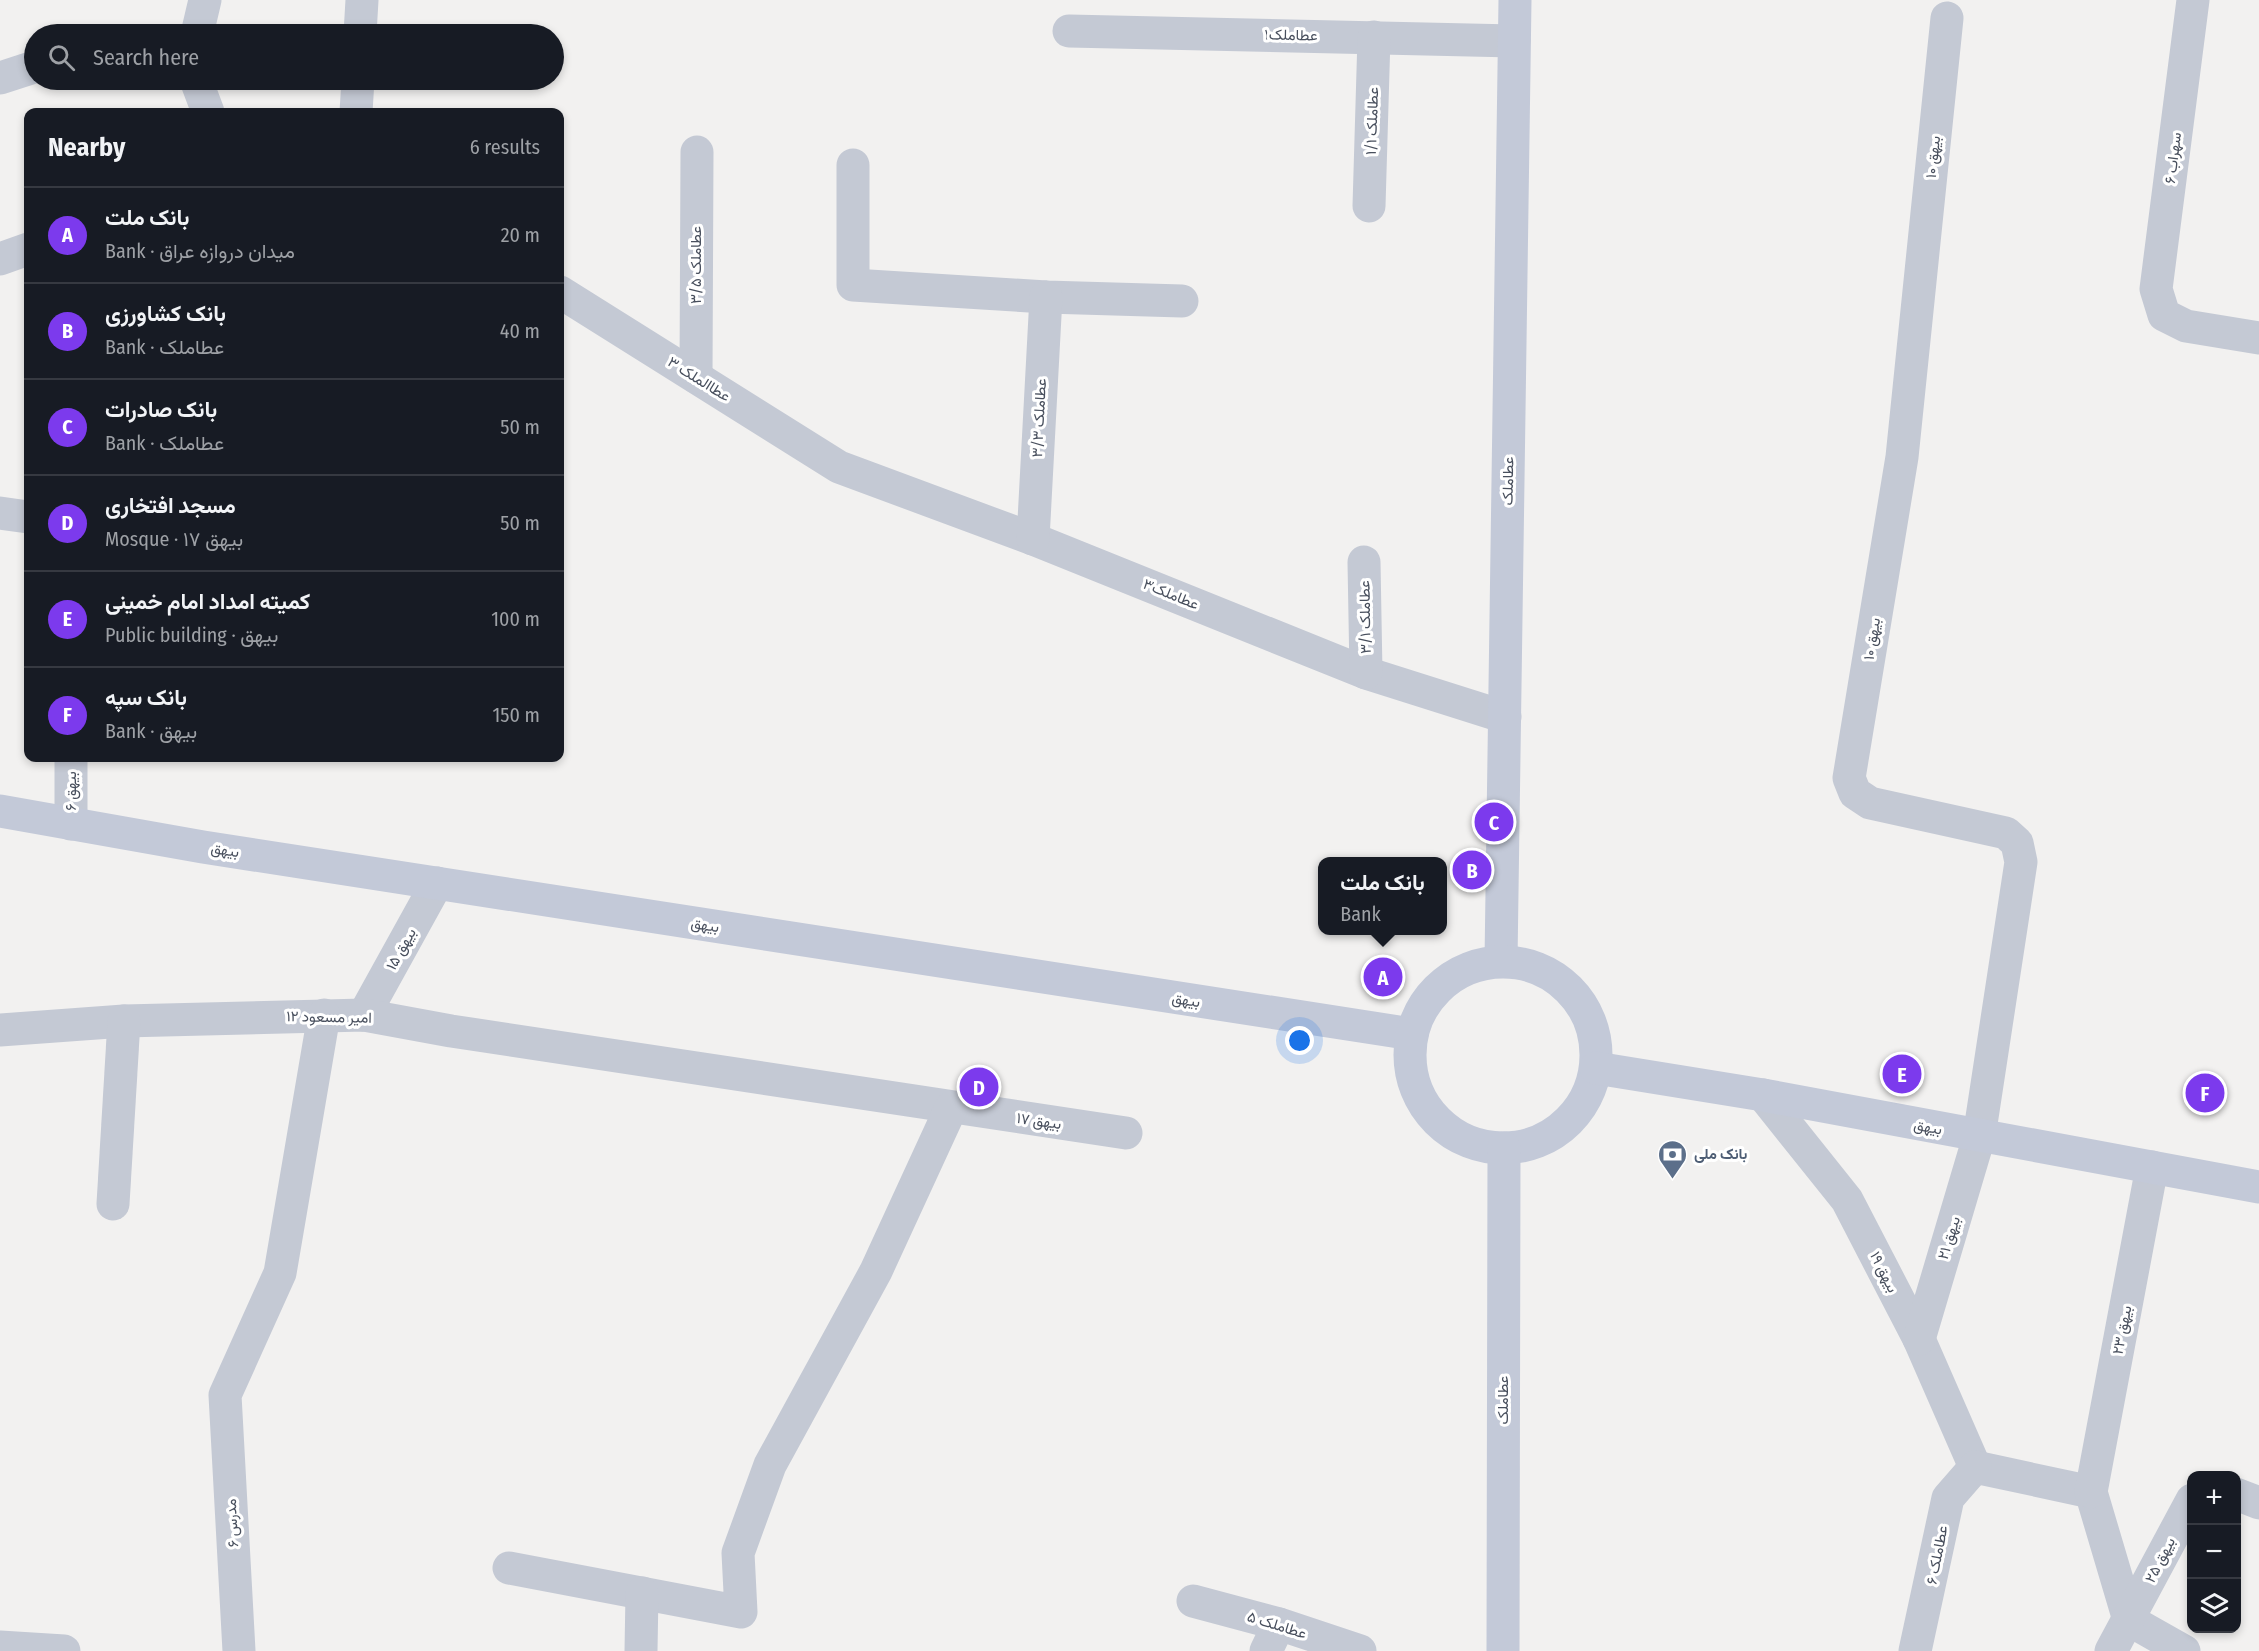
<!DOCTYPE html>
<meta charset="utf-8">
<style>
:root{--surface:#171b24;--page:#242831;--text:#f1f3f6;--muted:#9ea1a6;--line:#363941;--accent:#7c3aed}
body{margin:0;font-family:"Fira Sans Condensed",Vazirmatn,sans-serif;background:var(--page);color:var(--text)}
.controls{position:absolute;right:18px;bottom:18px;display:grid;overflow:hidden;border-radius:12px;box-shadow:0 3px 9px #0003}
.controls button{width:54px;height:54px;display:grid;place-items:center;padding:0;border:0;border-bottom:2px solid var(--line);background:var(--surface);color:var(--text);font:30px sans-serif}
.you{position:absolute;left:1300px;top:1041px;width:21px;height:21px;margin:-15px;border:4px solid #fff;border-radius:50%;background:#1a73e8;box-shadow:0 0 0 9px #1a73e833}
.badge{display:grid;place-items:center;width:39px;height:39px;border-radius:50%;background:var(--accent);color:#fff;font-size:20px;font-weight:700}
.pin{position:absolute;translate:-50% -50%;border:3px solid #fff;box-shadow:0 2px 6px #0006}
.popup{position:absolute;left:1318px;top:857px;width:129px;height:78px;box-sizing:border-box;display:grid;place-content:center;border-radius:12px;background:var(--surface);filter:drop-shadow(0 2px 4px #0005);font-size:20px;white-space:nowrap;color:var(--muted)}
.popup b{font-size:22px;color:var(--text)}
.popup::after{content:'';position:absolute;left:50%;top:100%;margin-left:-12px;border:12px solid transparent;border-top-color:var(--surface)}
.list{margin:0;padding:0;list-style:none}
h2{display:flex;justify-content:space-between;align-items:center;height:78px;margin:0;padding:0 24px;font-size:26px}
h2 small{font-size:20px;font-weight:400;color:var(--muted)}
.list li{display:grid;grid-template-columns:39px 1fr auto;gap:18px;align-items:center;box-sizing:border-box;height:96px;padding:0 24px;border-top:2px solid var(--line)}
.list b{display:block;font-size:22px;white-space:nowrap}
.list p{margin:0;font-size:20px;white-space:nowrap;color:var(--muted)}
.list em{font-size:20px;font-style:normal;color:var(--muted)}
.icon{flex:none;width:33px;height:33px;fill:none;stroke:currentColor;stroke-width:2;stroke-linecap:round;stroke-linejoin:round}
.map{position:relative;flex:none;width:2259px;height:1651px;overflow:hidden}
.search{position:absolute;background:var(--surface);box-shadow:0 3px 9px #0003;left:24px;top:24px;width:540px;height:66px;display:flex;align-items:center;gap:15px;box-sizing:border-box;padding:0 21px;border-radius:33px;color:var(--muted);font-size:22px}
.panel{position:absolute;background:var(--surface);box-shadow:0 3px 9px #0003;left:24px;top:108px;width:540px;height:654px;border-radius:12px}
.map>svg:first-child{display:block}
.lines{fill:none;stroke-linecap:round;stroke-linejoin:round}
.street{stroke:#c4c9d4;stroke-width:33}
.secondary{stroke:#c3c9d8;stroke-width:33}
.labels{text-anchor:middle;stroke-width:6;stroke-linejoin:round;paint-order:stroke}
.street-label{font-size:15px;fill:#484f5d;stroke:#fff}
.service-label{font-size:15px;font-weight:bold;fill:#4e5e75;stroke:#fff;text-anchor:start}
</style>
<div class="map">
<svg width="2259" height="1651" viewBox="0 0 2259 1651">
<rect width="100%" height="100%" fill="#f2f1f0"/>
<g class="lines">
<g class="street">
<path d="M 2193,0 L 2156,289 L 2164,315 L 2186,326 L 2259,338"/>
<path d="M 1069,31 L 1514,41"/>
<path d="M 197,34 L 205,0"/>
<path d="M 360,34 L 362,0"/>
<path d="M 0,78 L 34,67"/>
<path d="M 196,80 L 208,112"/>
<path d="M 356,112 L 358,80"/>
<path d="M 853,165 L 853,285 L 1046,297 L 1182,301"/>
<path d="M 1369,206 L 1374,37"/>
<path d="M 0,259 L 28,249"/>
<path d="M 560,292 L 839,467 L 1033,539 L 1366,673 L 1505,717"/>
<path d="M 696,377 L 697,152"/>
<path d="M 0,513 L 28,517"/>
<path d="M 1033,539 L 1046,297"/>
<path d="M 1364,562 L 1366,673"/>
<path d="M 71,824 L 71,758"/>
<path d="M 364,1015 L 437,883"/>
<path d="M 0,1030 L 124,1021 L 364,1015 L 451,1031 L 1126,1133"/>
<path d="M 1763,1095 L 1847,1200 L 1919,1339 L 1975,1467"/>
<path d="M 113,1204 L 124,1021"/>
<path d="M 1919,1339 L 1979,1137 L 2021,862 L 2017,843 L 2006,833 L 1870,803 L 1855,793 L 1849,778 L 1902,457 L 1947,18"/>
<path d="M 1975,1467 L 2091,1492 L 2129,1620 L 2184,1651"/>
<path d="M 2091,1492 L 2152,1167"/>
<path d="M 2236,1494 L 2259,1503"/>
<path d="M 509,1568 L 741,1612 L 738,1553 L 770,1465 L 876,1271 L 951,1108"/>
<path d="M 1193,1601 L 1279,1624 L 1360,1651"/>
<path d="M 0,1647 L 64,1651"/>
<path d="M 239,1651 L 225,1395 L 280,1273 L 324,1015"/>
<path d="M 641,1651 L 642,1593"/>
<path d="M 1266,1651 L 1279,1624"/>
<path d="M 1915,1651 L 1948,1498 L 1975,1467"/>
<path d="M 2111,1651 L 2192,1500"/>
</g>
<g class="secondary">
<path d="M 0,811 L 203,847 L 1412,1034"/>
<path d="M 1501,961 L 1515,0"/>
<circle cx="1503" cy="1055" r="93"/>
<path d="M 1596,1068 L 1763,1095 L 2259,1187"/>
<path d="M 1503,1651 L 1504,1148"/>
</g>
</g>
<defs>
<symbol id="bank-pin" viewBox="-11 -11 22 30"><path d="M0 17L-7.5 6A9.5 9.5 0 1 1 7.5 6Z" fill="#5c6f8a" stroke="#fff"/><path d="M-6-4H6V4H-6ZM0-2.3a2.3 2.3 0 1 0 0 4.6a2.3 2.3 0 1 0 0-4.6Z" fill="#fff"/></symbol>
</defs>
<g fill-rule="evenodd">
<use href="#bank-pin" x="1656" y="1138" width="33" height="45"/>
</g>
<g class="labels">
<g class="street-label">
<text transform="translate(1291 35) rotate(1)" y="5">عطاملک۱</text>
<text transform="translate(1372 121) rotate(-88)" y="5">عطاملک ۱/۱</text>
<text transform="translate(1933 157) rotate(-84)" y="5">بیهق ۱۰</text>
<text transform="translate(2173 158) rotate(-83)" y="5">سهراب ۶</text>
<text transform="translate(696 265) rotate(-90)" y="5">عطاملک ۳/۵</text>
<text transform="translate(699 379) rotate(32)" y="5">عطاالملک ۳</text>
<text transform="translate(1039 418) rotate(-87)" y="5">عطاملک ۳/۳</text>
<text transform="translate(1508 481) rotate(-89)" y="5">عطاملک</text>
<text transform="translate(1171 594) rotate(22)" y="5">عطاملک۳</text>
<text transform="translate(1365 617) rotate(-91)" y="5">عطاملک ۳/۱</text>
<text transform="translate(1872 639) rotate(-81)" y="5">بیهق ۱۰</text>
<text transform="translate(71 791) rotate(-90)" y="5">بیهق ۶</text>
<text transform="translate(225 850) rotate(9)" y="5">بیهق</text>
<text transform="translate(705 925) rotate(9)" y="5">بیهق</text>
<text transform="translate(401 949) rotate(-61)" y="5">بیهق ۱۵</text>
<text transform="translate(1186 1000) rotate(9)" y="5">بیهق</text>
<text transform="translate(329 1017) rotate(1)" y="5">امیر مسعود ۱۲</text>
<text transform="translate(1039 1121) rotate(8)" y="5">بیهق ۱۷</text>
<text transform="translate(1928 1127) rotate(11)" y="5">بیهق</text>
<text transform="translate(1949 1238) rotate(-73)" y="5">بیهق ۲۱</text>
<text transform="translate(1884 1272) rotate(63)" y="5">بیهق ۱۹</text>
<text transform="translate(2122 1330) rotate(-79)" y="5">بیهق ۲۳</text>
<text transform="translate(1503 1400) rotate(-90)" y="5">عطاملک</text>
<text transform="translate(232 1523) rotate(-93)" y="5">مدرس ۶</text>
<text transform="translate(1937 1555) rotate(-79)" y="5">عطاملک ۶</text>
<text transform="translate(2160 1560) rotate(-63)" y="5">بیهق ۲۵</text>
<text transform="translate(1277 1625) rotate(17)" y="5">عطاملک ۵</text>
</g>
<g class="service-label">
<text x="1694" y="1159">بانک ملی</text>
</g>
</g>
</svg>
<div class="controls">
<button>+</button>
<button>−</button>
<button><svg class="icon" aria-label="layers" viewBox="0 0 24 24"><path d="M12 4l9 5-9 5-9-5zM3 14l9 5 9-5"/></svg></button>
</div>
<div class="you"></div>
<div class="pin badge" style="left:1383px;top:977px">A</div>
<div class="popup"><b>بانک ملت</b>Bank</div>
<div class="pin badge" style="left:1472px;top:870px">B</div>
<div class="pin badge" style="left:1494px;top:822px">C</div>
<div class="pin badge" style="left:979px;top:1087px">D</div>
<div class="pin badge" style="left:1902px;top:1074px">E</div>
<div class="pin badge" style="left:2205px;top:1093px">F</div>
<div class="search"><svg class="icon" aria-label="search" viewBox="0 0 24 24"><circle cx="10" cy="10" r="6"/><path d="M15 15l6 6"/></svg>Search here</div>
<section class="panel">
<h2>Nearby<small>6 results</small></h2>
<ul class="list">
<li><span class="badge">A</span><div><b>بانک ملت</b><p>Bank · میدان دروازه عراق</p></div><em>20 m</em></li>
<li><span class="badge">B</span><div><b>بانک کشاورزی</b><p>Bank · عطاملک</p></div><em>40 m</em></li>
<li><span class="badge">C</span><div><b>بانک صادرات</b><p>Bank · عطاملک</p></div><em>50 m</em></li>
<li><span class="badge">D</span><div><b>مسجد افتخاری</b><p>Mosque · بیهق ۱۷</p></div><em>50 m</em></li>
<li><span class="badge">E</span><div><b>کمیته امداد امام خمینی</b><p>Public building · بیهق</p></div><em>100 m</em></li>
<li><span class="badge">F</span><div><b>بانک سپه</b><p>Bank · بیهق</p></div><em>150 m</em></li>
</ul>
</section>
</div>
